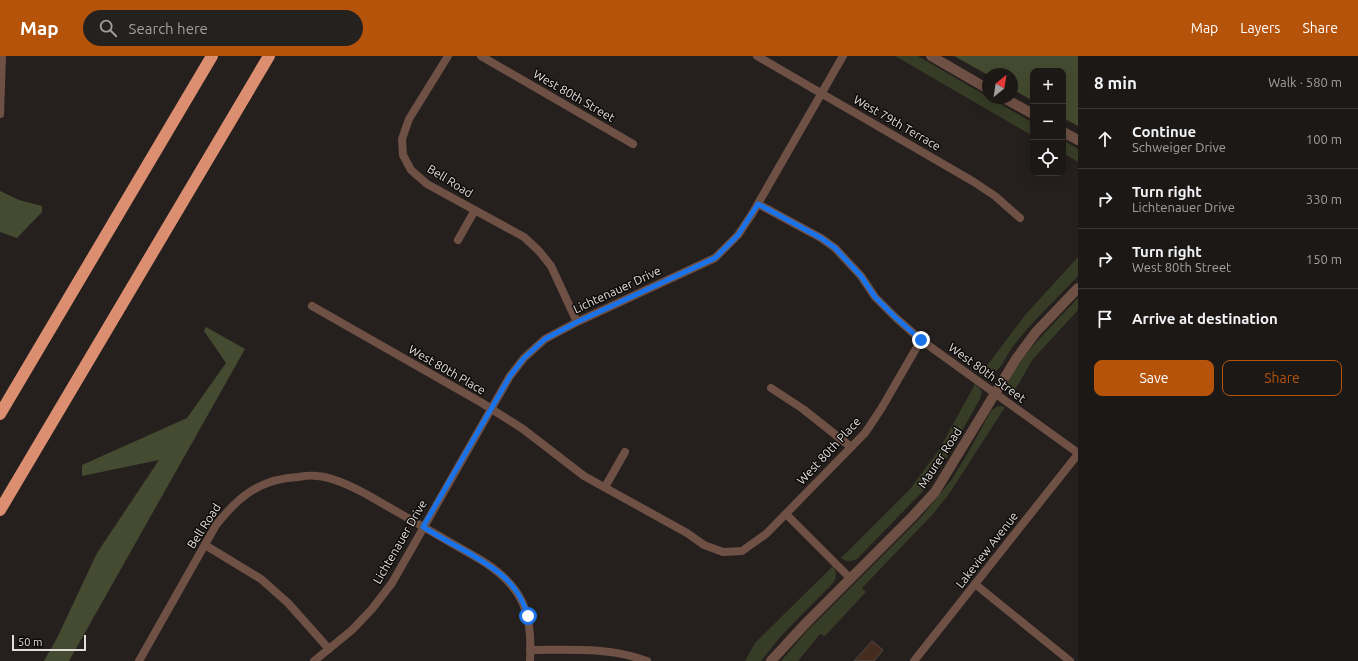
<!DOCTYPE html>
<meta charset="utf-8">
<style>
:root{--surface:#1c1816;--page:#25211f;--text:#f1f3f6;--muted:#a0a0a1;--line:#3a3735;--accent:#b45309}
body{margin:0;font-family:Ubuntu,sans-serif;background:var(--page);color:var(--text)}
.controls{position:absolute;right:12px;top:12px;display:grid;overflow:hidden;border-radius:8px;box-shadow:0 4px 16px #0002}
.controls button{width:36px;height:36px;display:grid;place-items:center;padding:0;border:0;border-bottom:1px solid var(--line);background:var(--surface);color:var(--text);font:20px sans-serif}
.compass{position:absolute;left:982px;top:12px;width:36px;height:36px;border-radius:50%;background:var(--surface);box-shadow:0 4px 16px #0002;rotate:30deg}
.scale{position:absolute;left:12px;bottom:10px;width:74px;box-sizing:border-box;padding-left:4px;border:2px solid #e1dedc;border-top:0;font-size:11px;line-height:14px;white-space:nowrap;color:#e1dedc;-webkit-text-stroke:3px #0d0b09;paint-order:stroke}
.stop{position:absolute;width:12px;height:12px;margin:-9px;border:3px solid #1a73e8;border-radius:50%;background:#fff}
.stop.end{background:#1a73e8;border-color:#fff;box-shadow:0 1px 4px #0008}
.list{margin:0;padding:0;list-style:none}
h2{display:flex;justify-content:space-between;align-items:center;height:52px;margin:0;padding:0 16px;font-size:17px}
h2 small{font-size:13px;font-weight:400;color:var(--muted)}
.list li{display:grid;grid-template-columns:26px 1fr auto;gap:12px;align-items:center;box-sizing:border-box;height:60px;padding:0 16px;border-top:1px solid var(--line)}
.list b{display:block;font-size:15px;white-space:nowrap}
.list p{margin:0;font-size:13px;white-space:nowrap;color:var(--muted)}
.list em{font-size:13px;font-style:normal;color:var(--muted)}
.actions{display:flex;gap:8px;padding:12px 16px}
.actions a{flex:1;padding:9px 0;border:1px solid var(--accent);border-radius:8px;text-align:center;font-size:14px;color:var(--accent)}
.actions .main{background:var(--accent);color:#fff}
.icon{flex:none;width:22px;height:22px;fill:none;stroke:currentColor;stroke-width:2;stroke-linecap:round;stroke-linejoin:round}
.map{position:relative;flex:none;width:1078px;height:605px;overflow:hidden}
header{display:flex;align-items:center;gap:24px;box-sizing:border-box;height:56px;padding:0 20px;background:var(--accent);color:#fff}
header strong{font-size:19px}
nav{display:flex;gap:22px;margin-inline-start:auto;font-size:14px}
.search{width:280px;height:36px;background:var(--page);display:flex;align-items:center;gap:10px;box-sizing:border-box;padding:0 14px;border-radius:22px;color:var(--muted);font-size:15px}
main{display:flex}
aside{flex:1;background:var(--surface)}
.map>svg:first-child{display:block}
.green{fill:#363c26}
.forest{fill:#444b30}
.building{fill:#452c1e;stroke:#504b48}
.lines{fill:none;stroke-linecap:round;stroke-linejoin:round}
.minor{stroke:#6f5044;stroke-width:8}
.tertiary{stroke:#6f5044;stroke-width:10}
.motorway{stroke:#db8e70;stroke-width:12}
.route{stroke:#1a73e8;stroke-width:5}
.labels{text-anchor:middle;stroke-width:3;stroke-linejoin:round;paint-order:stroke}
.street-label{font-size:12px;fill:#e1dedc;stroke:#0d0b09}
</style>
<header>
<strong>Map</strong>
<div class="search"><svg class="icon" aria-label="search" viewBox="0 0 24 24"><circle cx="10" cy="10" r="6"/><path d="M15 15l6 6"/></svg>Search here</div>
<nav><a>Map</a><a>Layers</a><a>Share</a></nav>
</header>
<main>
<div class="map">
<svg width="1078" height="605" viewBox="0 0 1078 605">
<rect width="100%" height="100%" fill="#25201e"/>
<g class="green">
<path d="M 895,0 L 918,0 L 988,41 L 988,42 L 990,42 L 1033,67 L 1033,80 Z"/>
<path d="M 1063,84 L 1078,93 L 1078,106 L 1063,97 Z"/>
<path d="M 1078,201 L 1078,220 C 1056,243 1033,265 1013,290 C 1006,300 1000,318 987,319 L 982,316 L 1026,258 Z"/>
<path d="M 1078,242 L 1078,254 L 1033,303 L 1012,339 C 1009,336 1007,332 1008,328 C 1010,310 1064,257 1078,242 Z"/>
<path d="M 975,328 L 982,335 L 980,343 L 947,401 L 923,435 L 857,503 C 850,506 847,506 841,502 L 910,433 L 939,394 Z"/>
<path d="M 998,350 L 1005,351 L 949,438 L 933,458 L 862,532 L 866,536 L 825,580 L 820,578 L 798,605 L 781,605 L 806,576 L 922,460 L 952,423 L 965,402 L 991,355 Z"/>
<path d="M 833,510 C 837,516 837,521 833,527 L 781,580 L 761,605 L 745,605 L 755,587 Z"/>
</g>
<g class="forest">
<path d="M 954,0 L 1078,0 L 1078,70 L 1063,62 L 1063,15 L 1033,15 L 1033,45 L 1012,33 L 1012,18 L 988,18 L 988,19 Z"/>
<path d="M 0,135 L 19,144 L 42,150 L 42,156 L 17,182 L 0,176 Z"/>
<path d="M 206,271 L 245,293 L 69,605 L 44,605 L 57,582 L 97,497 L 159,404 L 82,420 L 82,409 L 187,362 L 226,307 L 204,275 Z"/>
</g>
<path class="building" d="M 872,585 L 883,594 L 874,605 L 854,605 Z"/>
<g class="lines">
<g class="minor">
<path d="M 448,0 L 409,63 L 402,83 L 403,99 L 411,114 L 427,128 L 524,181 L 539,195 L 551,210 L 577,266"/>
<path d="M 481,0 L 633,88"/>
<path d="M 757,0 L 974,126 L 995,140 L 1020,162"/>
<path d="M 0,58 L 2,0"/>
<path d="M 758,148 L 821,182 L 835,192 L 861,220 L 875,241 L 895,261 L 921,284 L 1078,397"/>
<path d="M 458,184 L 475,154"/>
<path d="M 312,250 L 482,347 L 523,373 L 584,420 L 687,477 L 704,489 L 723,496 L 742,495 L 766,478 L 865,377 L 881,353 L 921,284"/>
<path d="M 771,332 L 803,353 L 851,391"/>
<path d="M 605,431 L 625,396"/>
<path d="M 786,458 L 851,523"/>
<path d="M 205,489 L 261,523 L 288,547 L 329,593"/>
<path d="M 975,528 L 1070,605"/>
<path d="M 530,594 C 570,594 609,591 647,605"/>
<path d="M 139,605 L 216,469 C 239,440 260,423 298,421 C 304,420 311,419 317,420 C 332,421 353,431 366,438 L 481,504 C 523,530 533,557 530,605"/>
<path d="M 314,605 L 352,574 L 372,553 L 392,527 L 510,320 L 524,302 L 545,283 L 577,266 L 715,202 L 738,179 L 752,158 L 843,0"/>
<path d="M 914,605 L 1078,398"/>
</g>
<g class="tertiary">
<path d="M 931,0 L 988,33"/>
<path d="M 1004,42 L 1033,58"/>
<path d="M 1063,76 L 1078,84"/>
<path d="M 771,605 L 807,566 L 912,461 L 935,436 L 1016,303 L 1036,276 L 1078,232"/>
</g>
<g class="motorway">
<path d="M 0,358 L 212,0"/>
<path d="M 0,454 L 269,0"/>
</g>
</g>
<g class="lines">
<path class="route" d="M 528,560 C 518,526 496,513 467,496 C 452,488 438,480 423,471 L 510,320 L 524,302 L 545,283 L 577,266 L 715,202 L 738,179 L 758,148 L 821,182 L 835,192 L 861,220 L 875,241 L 895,261 L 921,284"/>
</g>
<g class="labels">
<g class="street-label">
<text transform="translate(574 40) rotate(30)" y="4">West 80th Street</text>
<text transform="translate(897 67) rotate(30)" y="4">West 79th Terrace</text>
<text transform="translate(450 125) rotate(32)" y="4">Bell Road</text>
<text transform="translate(617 234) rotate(-25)" y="4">Lichtenauer Drive</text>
<text transform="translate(447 314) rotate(30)" y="4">West 80th Place</text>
<text transform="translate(987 317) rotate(36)" y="4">West 80th Street</text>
<text transform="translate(829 395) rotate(-47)" y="4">West 80th Place</text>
<text transform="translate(940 402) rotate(-57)" y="4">Maurer Road</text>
<text transform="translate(204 470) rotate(-57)" y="4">Bell Road</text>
<text transform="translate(400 486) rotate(-60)" y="4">Lichtenauer Drive</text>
<text transform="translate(987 494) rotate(-52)" y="4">Lakeview Avenue</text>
</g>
</g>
</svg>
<div class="controls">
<button>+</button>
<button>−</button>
<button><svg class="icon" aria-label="locate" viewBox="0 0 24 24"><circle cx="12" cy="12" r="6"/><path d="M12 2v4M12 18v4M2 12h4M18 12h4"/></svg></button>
</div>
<svg class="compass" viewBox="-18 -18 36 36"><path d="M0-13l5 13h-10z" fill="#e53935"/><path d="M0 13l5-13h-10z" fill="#a0a0a1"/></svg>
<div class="scale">50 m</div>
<div class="stop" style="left:528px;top:560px"></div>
<div class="stop end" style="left:921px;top:284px"></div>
</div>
<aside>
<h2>8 min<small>Walk · 580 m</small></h2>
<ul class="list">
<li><svg class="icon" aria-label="ahead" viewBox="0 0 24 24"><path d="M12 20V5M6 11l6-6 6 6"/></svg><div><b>Continue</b><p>Schweiger Drive</p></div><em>100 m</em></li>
<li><svg class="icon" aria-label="right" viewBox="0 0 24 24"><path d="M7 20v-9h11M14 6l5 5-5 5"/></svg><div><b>Turn right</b><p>Lichtenauer Drive</p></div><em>330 m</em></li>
<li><svg class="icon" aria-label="right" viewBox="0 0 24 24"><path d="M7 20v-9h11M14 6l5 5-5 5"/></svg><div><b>Turn right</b><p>West 80th Street</p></div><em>150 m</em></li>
<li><svg class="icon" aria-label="arrive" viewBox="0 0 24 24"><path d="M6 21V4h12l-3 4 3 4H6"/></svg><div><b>Arrive at destination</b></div></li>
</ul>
<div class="actions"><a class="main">Save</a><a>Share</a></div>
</aside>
</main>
